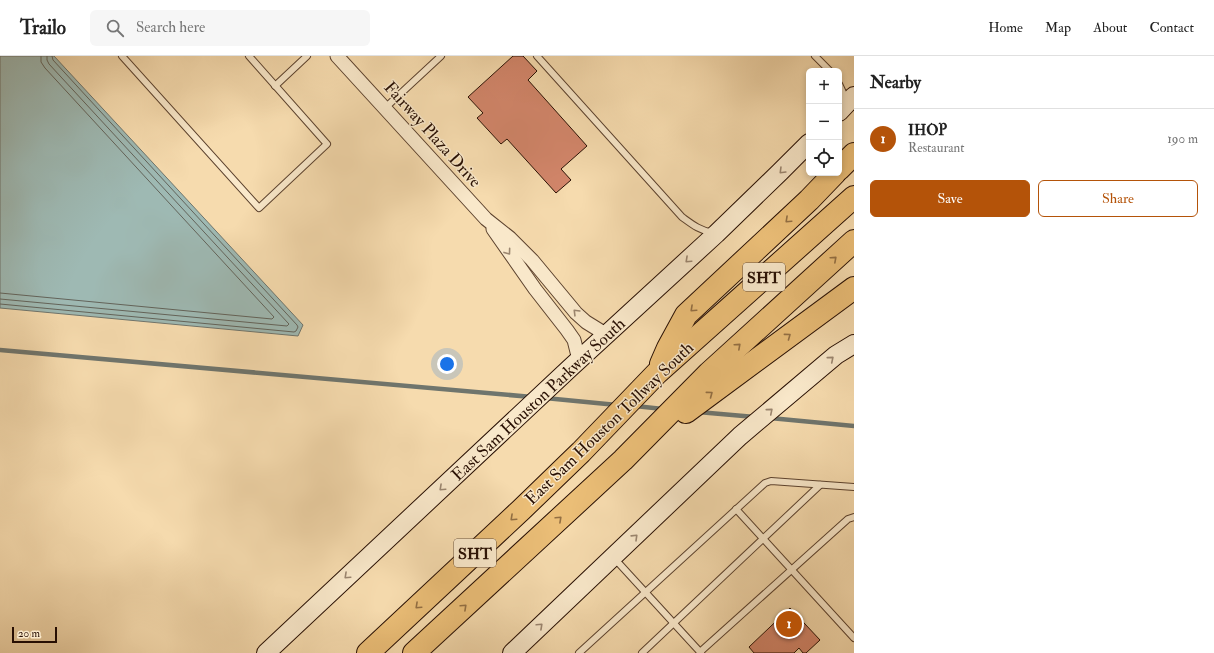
<!DOCTYPE html>
<meta charset="utf-8">
<style>
:root{--surface:#fff;--page:#f6f6f6;--text:#222;--muted:#767676;--line:#e0e0e0;--accent:#b45309}
body{margin:0;font-family:"IM FELL Double Pica",serif;background:var(--page);color:var(--text)}
.controls{position:absolute;right:12px;top:12px;display:grid;overflow:hidden;border-radius:6px;box-shadow:0 2px 6px #0003}
.controls button{width:36px;height:36px;display:grid;place-items:center;padding:0;border:0;border-bottom:1px solid var(--line);background:var(--surface);color:var(--text);font:20px sans-serif}
.scale{position:absolute;left:12px;bottom:10px;width:45px;box-sizing:border-box;padding-left:4px;border:2px solid #280f03;border-top:0;font-size:11px;line-height:14px;white-space:nowrap;color:#280f03;-webkit-text-stroke:3px #f9e8ca;paint-order:stroke}
.you{position:absolute;left:447px;top:308px;width:14px;height:14px;margin:-10px;border:3px solid #fff;border-radius:50%;background:#1a73e8;box-shadow:0 0 0 6px #1a73e833}
.badge{display:grid;place-items:center;width:26px;height:26px;border-radius:50%;background:var(--accent);color:#fff;font-size:13px;font-weight:700}
.pin{position:absolute;translate:-50% -50%;border:2px solid #fff;box-shadow:0 1px 4px #0006}
.list{margin:0;padding:0;list-style:none}
h2{display:flex;justify-content:space-between;align-items:center;height:52px;margin:0;padding:0 16px;font-size:17px}
h2 small{font-size:13px;font-weight:400;color:var(--muted)}
.list li{display:grid;grid-template-columns:26px 1fr auto;gap:12px;align-items:center;box-sizing:border-box;height:60px;padding:0 16px;border-top:1px solid var(--line)}
.list b{display:block;font-size:15px;white-space:nowrap}
.list p{margin:0;font-size:13px;white-space:nowrap;color:var(--muted)}
.list em{font-size:13px;font-style:normal;color:var(--muted)}
.actions{display:flex;gap:8px;padding:12px 16px}
.actions a{flex:1;padding:9px 0;border:1px solid var(--accent);border-radius:6px;text-align:center;font-size:14px;color:var(--accent)}
.actions .main{background:var(--accent);color:#fff}
.icon{flex:none;width:22px;height:22px;fill:none;stroke:currentColor;stroke-width:2;stroke-linecap:round;stroke-linejoin:round}
.map{position:relative;flex:none;width:854px;height:597px;overflow:hidden}
header{display:flex;align-items:center;gap:24px;box-sizing:border-box;height:56px;padding:0 20px;background:var(--surface);border-bottom:1px solid var(--line)}
header strong{font-size:19px}
nav{display:flex;gap:22px;margin-inline-start:auto;font-size:14px}
.search{width:280px;height:36px;background:var(--page);display:flex;align-items:center;gap:10px;box-sizing:border-box;padding:0 14px;border-radius:6px;color:var(--muted);font-size:15px}
main{display:flex}
aside{flex:1;background:var(--surface)}
.map>svg:first-child{display:block}
.water{fill:#9eb9b3;stroke:#6f756d}
.lines{fill:none;stroke-linecap:round;stroke-linejoin:round}
.shore{stroke:#63645b;stroke-width:1}
.stream{stroke:#6f756d;stroke-width:4.5}
.building{fill:#d3866b;stroke:#280f03}
.service-casing{stroke:#5c422e;stroke-width:8}
.minor-casing{stroke:#5c422e;stroke-width:15}
.secondary-casing{stroke:#280f03;stroke-width:20}
.motorway-casing{stroke:#280f03;stroke-width:24}
.service{stroke:#f9e8ca;stroke-width:6}
.minor{stroke:#f9e8ca;stroke-width:13}
.secondary{stroke:#f9e8ca;stroke-width:18}
.motorway{stroke:#ebbe77;stroke-width:22}
.oneway{stroke:#9b8670}
.oneway2{stroke:#936f43}
.labels{text-anchor:middle;stroke-width:3;stroke-linejoin:round;paint-order:stroke}
.shield{fill:#f9e8ca;stroke:#67503f;stroke-width:1}
.shield-label{font-size:16px;font-weight:bold;fill:#280f03}
.street-label{font-size:17px;fill:#280f03;stroke:#f9e8ca}
</style>
<header>
<strong>Trailo</strong>
<div class="search"><svg class="icon" aria-label="search" viewBox="0 0 24 24"><circle cx="10" cy="10" r="6"/><path d="M15 15l6 6"/></svg>Search here</div>
<nav><a>Home</a><a>Map</a><a>About</a><a>Contact</a></nav>
</header>
<main>
<div class="map">
<svg width="854" height="597" viewBox="0 0 854 597">
<rect width="100%" height="100%" fill="#f6dbae"/>
<filter id="stains"><feTurbulence type="fractalNoise" baseFrequency=".005" numOctaves="4"/><feColorMatrix values="0 0 0 0 .2 0 0 0 0 .09 0 0 0 0 .02 0 0 0 .5 -.17"/></filter>
<radialGradient id="worn" r=".72"><stop offset=".6" stop-color="#630" stop-opacity="0"/><stop offset="1" stop-color="#630" stop-opacity=".3"/></radialGradient>
<path class="water" d="M 0,0 L 54,0 L 303,269 L 298,280 L 0,252 Z"/>
<g class="lines">
<g class="shore">
<path d="M 0,237 L 272,263 L 274,261 L 45,12 L 41,6 L 41,0"/>
<path d="M 0,243 L 287,270 L 289,268 L 288,267 L 49,8 L 47,4 L 47,0"/>
<path d="M 0,248 L 294,276 L 296,275 L 298,271 L 297,269 L 53,4 L 52,0"/>
</g>
<g class="stream">
<path d="M 0,294 L 532,341"/>
<path d="M 545,342 L 617,349"/>
<path d="M 635,350 L 663,353"/>
<path d="M 698,356 L 755,361"/>
<path d="M 770,362 L 854,370"/>
</g>
</g>
<g class="building">
<path d="M 513,0 L 523,0 L 537,15 L 528,24 L 587,90 L 561,113 L 571,124 L 556,137 L 507,83 L 501,88 L 477,62 L 483,57 L 468,41 Z"/>
<path d="M 790,552 L 820,584 L 806,597 L 803,597 L 799,592 L 794,597 L 754,597 L 749,591 Z"/>
</g>
<g class="lines">
<defs>
<g id="service">
<path d="M 122,0 L 259,152 L 327,88 L 249,0"/>
<path d="M 537,0 L 682,161 C 693,169 699,174 713,177"/>
<path d="M 815,0 L 830,15"/>
<path d="M 839,28 L 847,45"/>
<path d="M 275,30 L 307,0"/>
<path d="M 385,52 L 441,0"/>
<path d="M 736,453 L 854,582"/>
<path d="M 614,502 L 701,597"/>
<path d="M 700,596 L 848,463 L 854,461"/>
<path d="M 579,597 L 765,427 L 771,425 L 854,431"/>
<path d="M 642,597 L 820,429"/>
</g>
<g id="minor">
<path d="M 337,0 L 486,163 L 510,182 L 532,204 L 576,257 L 586,266 L 607,279"/>
<path d="M 493,173 L 535,233 L 567,274 L 574,284 L 579,304"/>
</g>
<g id="secondary">
<path d="M 839,56 L 854,40"/>
<path d="M 266,597 L 570,312 L 716,178 L 780,116 L 809,87"/>
<path d="M 512,597 L 740,380 L 836,299 L 854,288"/>
</g>
<g id="motorway">
<path d="M 839,113 L 854,98"/>
<path d="M 661,308 L 668,292 L 686,259 L 809,144 L 835,117"/>
<path d="M 686,356 L 854,232"/>
<path d="M 368,597 L 521,454 L 581,396 L 657,317 L 854,141"/>
<path d="M 414,597 L 623,404 L 709,317 L 854,185"/>
</g>
</defs>
<use href="#service" class="service-casing"/>
<use href="#minor" class="minor-casing"/>
<use href="#secondary" class="secondary-casing"/>
<use href="#motorway" class="motorway-casing"/>
<use href="#service" class="service"/>
<use href="#minor" class="minor"/>
<use href="#secondary" class="secondary"/>
<use href="#motorway" class="motorway"/>
</g>
<defs><path id="oneway-chevron" d="M-2-3.5L2.5 0L-2 3.5" fill="none" stroke-width="1.6" stroke-linecap="round" stroke-linejoin="round"/></defs>
<g class="oneway">
<use href="#oneway-chevron" transform="translate(782 115) rotate(135)"/>
<use href="#oneway-chevron" transform="translate(508 196) rotate(54)"/>
<use href="#oneway-chevron" transform="translate(688 204) rotate(137)"/>
<use href="#oneway-chevron" transform="translate(576 256) rotate(-135)"/>
<use href="#oneway-chevron" transform="translate(831 303) rotate(-40)"/>
<use href="#oneway-chevron" transform="translate(770 355) rotate(-40)"/>
<use href="#oneway-chevron" transform="translate(442 432) rotate(137)"/>
<use href="#oneway-chevron" transform="translate(635 481) rotate(-44)"/>
<use href="#oneway-chevron" transform="translate(347 520) rotate(137)"/>
<use href="#oneway-chevron" transform="translate(540 570) rotate(-43)"/>
</g>
<g class="oneway2">
<use href="#oneway-chevron" transform="translate(788 164) rotate(137)"/>
<use href="#oneway-chevron" transform="translate(834 203) rotate(-42)"/>
<use href="#oneway-chevron" transform="translate(693 253) rotate(137)"/>
<use href="#oneway-chevron" transform="translate(788 280) rotate(-36)"/>
<use href="#oneway-chevron" transform="translate(738 290) rotate(-42)"/>
<use href="#oneway-chevron" transform="translate(710 338) rotate(-37)"/>
<use href="#oneway-chevron" transform="translate(513 462) rotate(137)"/>
<use href="#oneway-chevron" transform="translate(559 463) rotate(-43)"/>
<use href="#oneway-chevron" transform="translate(418 550) rotate(137)"/>
<use href="#oneway-chevron" transform="translate(464 551) rotate(-43)"/>
</g>
<g class="labels">
<g class="shield">
<rect x="743" y="207" width="42" height="28" rx="3"/>
<rect x="454" y="483" width="42" height="28" rx="3"/>
</g>
<g class="shield-label">
<text x="764" y="227">SHT</text>
<text x="475" y="503">SHT</text>
</g>
<g class="street-label">
<text transform="translate(433 78) rotate(48)" y="6">Fairway Plaza Drive</text>
<text transform="translate(538 343) rotate(-43)" y="6">East Sam Houston Parkway South</text>
<text transform="translate(609 367) rotate(-44)" y="6">East Sam Houston Tollway South</text>
</g>
</g>
<rect width="100%" height="100%" filter="url(#stains)"/>
<rect width="100%" height="100%" fill="url(#worn)"/>
</svg>
<div class="controls">
<button>+</button>
<button>−</button>
<button><svg class="icon" aria-label="locate" viewBox="0 0 24 24"><circle cx="12" cy="12" r="6"/><path d="M12 2v4M12 18v4M2 12h4M18 12h4"/></svg></button>
</div>
<div class="scale">20 m</div>
<div class="you"></div>
<div class="pin badge" style="left:789px;top:568px">1</div>
</div>
<aside>
<h2>Nearby<small></small></h2>
<ul class="list">
<li><span class="badge">1</span><div><b>IHOP</b><p>Restaurant</p></div><em>190 m</em></li>
</ul>
<div class="actions"><a class="main">Save</a><a>Share</a></div>
</aside>
</main>
